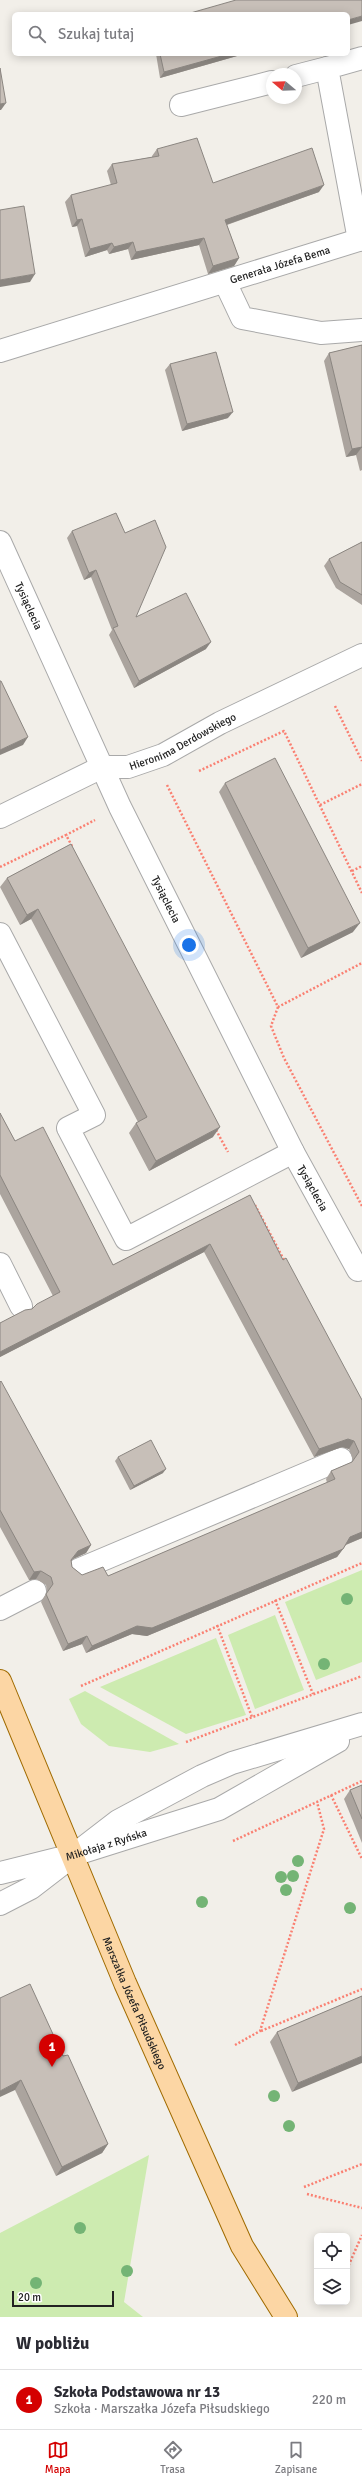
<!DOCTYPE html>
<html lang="pl">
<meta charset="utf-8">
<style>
:root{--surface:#fff;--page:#f7f7f7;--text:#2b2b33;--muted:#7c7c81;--line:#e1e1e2;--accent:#d40000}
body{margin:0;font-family:Signika,sans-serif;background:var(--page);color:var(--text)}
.controls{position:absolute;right:12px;bottom:12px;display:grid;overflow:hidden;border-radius:6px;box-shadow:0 2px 10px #0003}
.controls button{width:36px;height:36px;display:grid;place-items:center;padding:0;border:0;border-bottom:1px solid var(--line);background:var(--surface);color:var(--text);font:20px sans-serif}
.compass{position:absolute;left:266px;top:68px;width:36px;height:36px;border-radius:50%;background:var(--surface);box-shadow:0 2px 10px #0003;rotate:289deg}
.scale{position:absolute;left:12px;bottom:10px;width:102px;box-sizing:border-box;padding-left:4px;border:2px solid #222;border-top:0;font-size:11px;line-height:14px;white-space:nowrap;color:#222;-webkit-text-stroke:3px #fff;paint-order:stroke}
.you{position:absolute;left:189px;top:945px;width:14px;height:14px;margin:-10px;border:3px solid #fff;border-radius:50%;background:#1a73e8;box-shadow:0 0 0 6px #1a73e833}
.badge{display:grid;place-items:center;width:26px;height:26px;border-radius:50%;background:var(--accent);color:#fff;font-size:13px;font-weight:700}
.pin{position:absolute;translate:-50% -33px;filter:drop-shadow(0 1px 2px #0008)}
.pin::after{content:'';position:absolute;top:21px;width:14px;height:12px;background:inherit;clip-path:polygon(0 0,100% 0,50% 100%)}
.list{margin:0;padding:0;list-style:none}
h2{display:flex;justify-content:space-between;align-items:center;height:52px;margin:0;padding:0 16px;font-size:17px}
h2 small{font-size:13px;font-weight:400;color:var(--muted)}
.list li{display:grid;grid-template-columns:26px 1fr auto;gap:12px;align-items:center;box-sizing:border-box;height:60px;padding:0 16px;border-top:1px solid var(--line)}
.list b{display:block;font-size:15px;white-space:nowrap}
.list p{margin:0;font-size:13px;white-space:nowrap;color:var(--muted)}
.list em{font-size:13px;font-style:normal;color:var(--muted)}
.icon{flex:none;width:22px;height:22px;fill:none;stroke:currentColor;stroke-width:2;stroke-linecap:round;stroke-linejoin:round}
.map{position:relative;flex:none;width:362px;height:2317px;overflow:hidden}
.search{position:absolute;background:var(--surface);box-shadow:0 2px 10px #0003;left:12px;right:12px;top:12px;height:44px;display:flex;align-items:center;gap:10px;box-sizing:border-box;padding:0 14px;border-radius:6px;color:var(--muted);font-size:15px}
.sheet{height:112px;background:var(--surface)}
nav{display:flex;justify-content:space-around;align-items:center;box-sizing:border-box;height:56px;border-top:1px solid var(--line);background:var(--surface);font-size:11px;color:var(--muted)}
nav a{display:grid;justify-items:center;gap:2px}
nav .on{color:var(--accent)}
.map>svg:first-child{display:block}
.grass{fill:#cdebb0}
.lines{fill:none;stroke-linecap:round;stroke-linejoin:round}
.minor-casing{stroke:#a9a9a9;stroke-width:24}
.major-casing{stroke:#a06b00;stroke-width:24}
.path{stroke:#fa8072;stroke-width:2.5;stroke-dasharray:2 2;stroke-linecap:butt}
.minor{stroke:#fff;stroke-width:22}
.major{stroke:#fcd6a4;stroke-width:22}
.tree{fill:#74b475}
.wall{fill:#aba49e}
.shaded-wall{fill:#8b8681}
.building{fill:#c7bfb8;stroke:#8b8681}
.labels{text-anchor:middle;stroke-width:3;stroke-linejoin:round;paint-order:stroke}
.street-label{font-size:11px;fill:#222;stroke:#fff}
</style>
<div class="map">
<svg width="362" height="2317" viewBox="0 0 362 2317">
<rect width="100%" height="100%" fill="#f2efe9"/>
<g class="grass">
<path d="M 362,1570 L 362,1662 L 316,1680 L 285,1602 Z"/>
<path d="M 275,1615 L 304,1690 L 255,1709 L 228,1635 Z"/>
<path d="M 216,1638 L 246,1715 L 186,1734 L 100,1687 Z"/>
<path d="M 85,1691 L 179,1744 L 150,1752 L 109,1746 L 81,1724 L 69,1699 Z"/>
<path d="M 149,2155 L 124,2302 L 143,2317 L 0,2317 L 0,2233 Z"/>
</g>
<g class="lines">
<defs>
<g id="minor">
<path d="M 296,76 L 327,68"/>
<path d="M 181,105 L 272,82"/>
<path d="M 359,240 L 327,68 L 362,58"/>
<path d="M 225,282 L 242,318 L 321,333 L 362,330"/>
<path id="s1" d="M 0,351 L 362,239"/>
<path id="s2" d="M 0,542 L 120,807 L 293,1152 L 358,1270"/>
<path id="s3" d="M 0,817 L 102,767 L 128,767 L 163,755 L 220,723 L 362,655"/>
<path d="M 0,934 L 94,1115 L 68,1128 L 126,1239 L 293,1152"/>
<path d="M 0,1264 L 21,1306"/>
<path d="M 78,1570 L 341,1459"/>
<path d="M 0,1609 L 35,1591"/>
<path id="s4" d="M 0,1873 L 73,1855 L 219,1809 L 338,1741"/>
<path d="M 0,1904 L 31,1888 L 118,1821 L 202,1776 L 232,1763 L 362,1724"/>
</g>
<g id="major">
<path id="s5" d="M 0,1681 L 125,1983 L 242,2246 L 286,2317"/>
</g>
</defs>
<use href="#minor" class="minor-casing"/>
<use href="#major" class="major-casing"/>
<g class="path">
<path d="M 335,706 L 362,761"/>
<path d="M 199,771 L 284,731 L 362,893"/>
<path d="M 167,785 L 278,1007 L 362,963"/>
<path d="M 320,805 L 362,784"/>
<path d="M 72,846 L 66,835 L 95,820"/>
<path d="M 0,867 L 66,835"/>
<path d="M 352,871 L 362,866"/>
<path d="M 278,1007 L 271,1026 L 284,1058 L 362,1206"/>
<path d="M 216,1130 L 228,1152"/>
<path d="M 255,1205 L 284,1260"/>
<path d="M 275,1600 L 313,1694"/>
<path d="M 217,1625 L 252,1717"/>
<path d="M 81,1686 L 362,1563"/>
<path d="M 186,1742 L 362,1676"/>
<path d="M 331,1795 L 362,1859"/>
<path d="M 233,1841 L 362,1781"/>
<path d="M 261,2031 L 362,1989"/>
<path d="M 235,2045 L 260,2031 L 324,1829 L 317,1802"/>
<path d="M 304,2187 L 362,2164"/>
<path d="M 307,2194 L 362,2208"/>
<path d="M 347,2269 L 362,2235"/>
</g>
<use href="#minor" class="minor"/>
<use href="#major" class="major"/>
</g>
<g class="tree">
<circle cx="347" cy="1599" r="6"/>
<circle cx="324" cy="1664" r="6"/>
<circle cx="298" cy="1861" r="6"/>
<circle cx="293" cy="1876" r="6"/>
<circle cx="281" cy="1877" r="6"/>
<circle cx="286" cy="1890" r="6"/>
<circle cx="202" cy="1902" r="6"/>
<circle cx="350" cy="1908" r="6"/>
<circle cx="274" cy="2096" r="6"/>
<circle cx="289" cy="2126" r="6"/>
<circle cx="80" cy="2228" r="6"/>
<circle cx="127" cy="2271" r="6"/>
<circle cx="36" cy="2283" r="6"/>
</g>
<g class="wall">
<path d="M 156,54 L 244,54 L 160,78 Z"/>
<path d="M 157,149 L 213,183 L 319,192 L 227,225 L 239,258 L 234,266 L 208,274 L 199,245 L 131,260 L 128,249 L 109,254 L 107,250 L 85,257 L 77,226 L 72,227 L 65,202 L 71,195 L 111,185 L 107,171 L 112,164 L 152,157 L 152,156 Z"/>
<path d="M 362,345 L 362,470 L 360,471 L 356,455 L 346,457 L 324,361 L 329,353 Z"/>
<path d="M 170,364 L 228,418 L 182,431 L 165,370 Z"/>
<path d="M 72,531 L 136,617 L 206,649 L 134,688 L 109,635 L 112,630 L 91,577 L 84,580 L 67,538 Z"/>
<path d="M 362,542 L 362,605 L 336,588 L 324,566 L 329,559 Z"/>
<path d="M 225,783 L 353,932 L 301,958 L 219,792 Z"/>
<path d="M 71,844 L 213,1137 L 149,1171 L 129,1133 L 136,1123 L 138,1122 L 31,919 L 20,925 L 0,887 L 7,878 Z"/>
<path d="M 0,1113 L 15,1141 L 113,1265 L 250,1195 L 283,1260 L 362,1400 L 362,1538 L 346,1545 L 337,1557 L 147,1636 L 132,1634 L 86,1653 L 82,1644 L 63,1651 L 41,1602 L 47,1592 L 46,1585 L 36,1579 L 29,1580 L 0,1527 L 0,1382 L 91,1545 L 86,1553 L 73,1559 L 71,1561 L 72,1567 L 82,1575 L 108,1576 L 327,1483 L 326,1479 L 331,1471 L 352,1462 L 353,1460 L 349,1449 L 342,1447 L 314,1457 L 204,1252 L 0,1357 L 0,1323 L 32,1309 L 53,1296 L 0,1194 Z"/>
<path d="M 118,1457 L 163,1473 L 130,1490 L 115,1461 Z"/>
<path d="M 362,1785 L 362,1843 L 344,1799 L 350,1790 Z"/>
<path d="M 362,1996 L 292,2092 L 270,2042 L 277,2032 Z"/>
<path d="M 0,1998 L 63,2056 L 108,2144 L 102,2153 L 56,2176 L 15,2090 Z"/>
</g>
<g class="shaded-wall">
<path d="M 362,16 L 362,21 L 348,25 L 348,20 Z"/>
<path d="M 229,54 L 244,54 L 160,78 L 164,72 Z"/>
<path d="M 6,103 L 1,110 L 0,110 L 0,104 Z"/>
<path d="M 324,185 L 319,192 L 220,227 L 225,220 Z"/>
<path d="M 82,219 L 77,226 L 72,227 L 77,220 Z"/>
<path d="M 204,238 L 199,245 L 131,260 L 136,252 Z"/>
<path d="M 133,242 L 128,249 L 109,254 L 114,247 Z"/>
<path d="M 112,243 L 107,250 L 85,257 L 90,249 Z"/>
<path d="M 239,258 L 234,266 L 208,274 L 213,266 Z"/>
<path d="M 35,274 L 30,282 L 0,287 L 0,280 Z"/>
<path d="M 233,412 L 228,418 L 182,431 L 187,424 Z"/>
<path d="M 362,447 L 356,455 L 346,457 L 352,449 Z"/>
<path d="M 96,570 L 91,577 L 84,580 L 89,573 Z"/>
<path d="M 211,642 L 206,649 L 134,688 L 139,681 Z"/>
<path d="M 28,737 L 23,745 L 0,755 L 0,750 Z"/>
<path d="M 38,909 L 31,919 L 20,925 L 27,915 Z"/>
<path d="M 360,923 L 353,932 L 301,958 L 308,948 Z"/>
<path d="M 220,1127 L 213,1137 L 149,1171 L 156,1161 Z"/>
<path d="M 210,1244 L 204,1252 L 0,1357 L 0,1352 Z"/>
<path d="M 348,1439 L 354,1441 L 349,1449 L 342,1447 L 314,1457 L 319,1449 Z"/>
<path d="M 166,1469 L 163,1473 L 130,1490 L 134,1486 Z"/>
<path d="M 362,1532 L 362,1538 L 345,1545 L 350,1537 Z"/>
<path d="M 91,1545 L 86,1553 L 73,1559 L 66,1568 L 78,1551 Z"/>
<path d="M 343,1549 L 337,1557 L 147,1636 L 132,1634 L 86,1653 L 92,1646 L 137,1626 Z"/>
<path d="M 41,1571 L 36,1579 L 29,1580 L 34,1572 Z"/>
<path d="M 87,1636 L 82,1644 L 63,1651 L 68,1644 Z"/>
<path d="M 362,2056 L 362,2063 L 292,2092 L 298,2083 Z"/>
<path d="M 21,2080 L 15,2090 L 0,2097 L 0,2091 Z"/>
<path d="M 108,2144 L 102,2153 L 56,2176 L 62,2167 Z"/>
</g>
<g class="building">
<path d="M 236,0 L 362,0 L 362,16 L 348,20 L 348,14 L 187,14 Z"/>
<path d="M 160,54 L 229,54 L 164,72 Z"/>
<path d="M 0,68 L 6,103 L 0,104 Z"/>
<path d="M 197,138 L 213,183 L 312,148 L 324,185 L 225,220 L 239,258 L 213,266 L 204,238 L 136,252 L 133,242 L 114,247 L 112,243 L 90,249 L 82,219 L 77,220 L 71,195 L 117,183 L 112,164 L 159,156 L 157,149 Z"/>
<path d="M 24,206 L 35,274 L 0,280 L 0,210 Z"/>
<path d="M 362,345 L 362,448 L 362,447 L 352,449 L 329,353 Z"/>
<path d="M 216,352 L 233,412 L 187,424 L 170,364 Z"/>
<path d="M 116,513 L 125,533 L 155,520 L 166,547 L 136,617 L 186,593 L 211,642 L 139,681 L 113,628 L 118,626 L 96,570 L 89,573 L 72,531 Z"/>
<path d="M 362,542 L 362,595 L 340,582 L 329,559 Z"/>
<path d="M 0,681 L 1,681 L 28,737 L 0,750 Z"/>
<path d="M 275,758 L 360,923 L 308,948 L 225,783 Z"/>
<path d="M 71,844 L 220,1127 L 156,1161 L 136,1123 L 147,1117 L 38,909 L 27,915 L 7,878 Z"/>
<path d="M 0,1113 L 15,1141 L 43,1127 L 113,1265 L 250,1195 L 283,1260 L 286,1258 L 362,1400 L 362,1532 L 350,1537 L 343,1549 L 152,1628 L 137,1626 L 92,1646 L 87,1636 L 68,1644 L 46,1594 L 53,1584 L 51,1577 L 41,1571 L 34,1572 L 0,1510 L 0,1382 L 1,1381 L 91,1545 L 78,1551 L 71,1560 L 72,1567 L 82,1575 L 103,1567 L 108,1576 L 335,1479 L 331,1471 L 352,1462 L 359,1452 L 354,1441 L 348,1439 L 319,1449 L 210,1244 L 0,1352 L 0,1323 L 25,1310 L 32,1309 L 37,1304 L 60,1292 L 0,1175 Z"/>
<path d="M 151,1440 L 166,1469 L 134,1486 L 118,1457 Z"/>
<path d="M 362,1785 L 362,1819 L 350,1790 Z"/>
<path d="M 30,1984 L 63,2056 L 68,2055 L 108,2144 L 62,2167 L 21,2080 L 0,2091 L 0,1998 Z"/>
<path d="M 362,1996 L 362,2056 L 298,2083 L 277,2032 Z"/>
</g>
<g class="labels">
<g class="street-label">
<text dy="4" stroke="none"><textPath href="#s1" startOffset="293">Generała Józefa Bema</textPath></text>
<text dy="4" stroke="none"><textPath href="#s2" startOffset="70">Tysiąclecia</textPath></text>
<text dy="4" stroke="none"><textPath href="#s3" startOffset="200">Hieronima Derdowskiego</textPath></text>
<text dy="4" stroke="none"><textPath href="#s2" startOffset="394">Tysiąclecia</textPath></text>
<text dy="4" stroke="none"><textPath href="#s2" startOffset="718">Tysiąclecia</textPath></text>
<text dy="4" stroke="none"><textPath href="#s4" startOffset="110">Mikołaja z Ryńska</textPath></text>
<text dy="4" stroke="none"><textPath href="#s5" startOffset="349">Marszałka Józefa Piłsudskiego</textPath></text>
</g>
</g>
</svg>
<div class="controls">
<button><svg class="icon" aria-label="locate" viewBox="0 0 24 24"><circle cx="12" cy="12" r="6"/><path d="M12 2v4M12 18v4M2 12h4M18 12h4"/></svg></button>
<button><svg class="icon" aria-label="layers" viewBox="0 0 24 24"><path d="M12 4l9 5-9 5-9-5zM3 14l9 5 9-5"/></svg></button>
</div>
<svg class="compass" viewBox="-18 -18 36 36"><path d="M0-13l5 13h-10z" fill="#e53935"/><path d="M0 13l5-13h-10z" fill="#7c7c81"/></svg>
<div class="scale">20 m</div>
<div class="you"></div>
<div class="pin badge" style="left:52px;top:2067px">1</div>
<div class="search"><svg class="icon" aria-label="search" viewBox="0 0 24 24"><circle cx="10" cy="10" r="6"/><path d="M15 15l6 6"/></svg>Szukaj tutaj</div>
</div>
<section class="sheet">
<h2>W pobliżu<small></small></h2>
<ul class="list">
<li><span class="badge">1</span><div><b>Szkoła Podstawowa nr 13</b><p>Szkoła · Marszałka Józefa Piłsudskiego</p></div><em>220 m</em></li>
</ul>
</section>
<nav>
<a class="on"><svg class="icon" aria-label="map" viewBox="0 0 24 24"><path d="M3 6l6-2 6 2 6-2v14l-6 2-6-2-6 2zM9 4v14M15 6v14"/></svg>Mapa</a>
<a><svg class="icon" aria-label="directions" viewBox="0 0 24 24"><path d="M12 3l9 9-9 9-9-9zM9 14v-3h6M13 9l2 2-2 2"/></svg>Trasa</a>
<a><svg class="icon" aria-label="saved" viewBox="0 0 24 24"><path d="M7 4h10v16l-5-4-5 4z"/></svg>Zapisane</a>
</nav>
